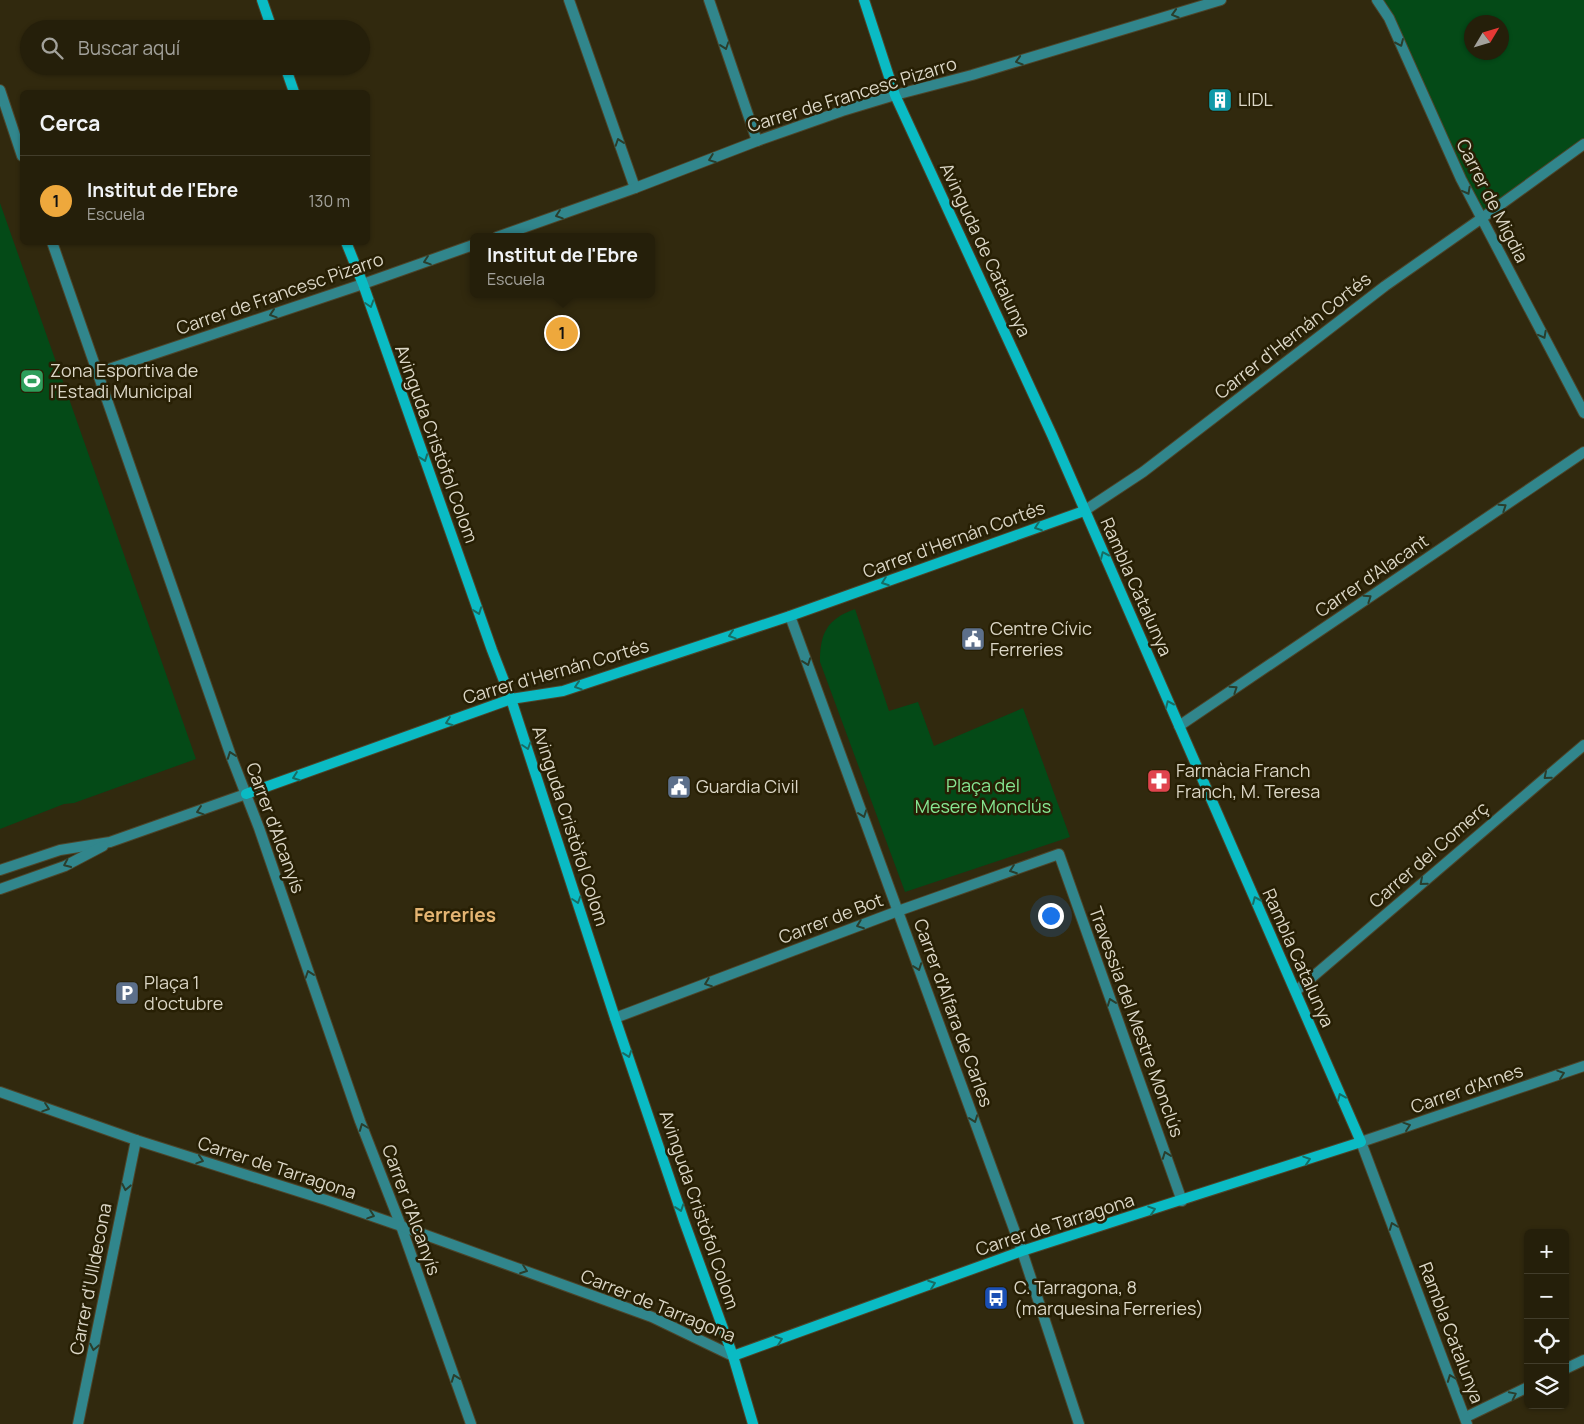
<!DOCTYPE html>
<html lang="es">
<meta charset="utf-8">
<style>
:root{--surface:#251f0a;--page:#2d2713;--text:#f1f3f6;--muted:#a3a29c;--line:#423d2b;--accent:#eea83c}
body{margin:0;font-family:Manrope,sans-serif;background:var(--page);color:var(--text)}
.controls{position:absolute;right:15px;bottom:15px;display:grid;overflow:hidden;border-radius:8px;box-shadow:0 1px 4px #0004}
.controls button{width:45px;height:45px;display:grid;place-items:center;padding:0;border:0;border-bottom:1px solid var(--line);background:var(--surface);color:var(--text);font:25px sans-serif}
.compass{position:absolute;left:1464px;top:15px;width:45px;height:45px;border-radius:50%;background:var(--surface);box-shadow:0 1px 4px #0004;rotate:52deg}
.you{position:absolute;left:1050px;top:915px;width:18px;height:18px;margin:-12px;border:4px solid #fff;border-radius:50%;background:#1a73e8;box-shadow:0 0 0 8px #1a73e833}
.badge{display:grid;place-items:center;width:32px;height:32px;border-radius:50%;background:var(--accent);color:#111;font-size:16px;font-weight:700}
.pin{position:absolute;translate:-50% -50%;border:2px solid #fff;box-shadow:0 1px 5px #0006}
.popup{position:absolute;left:470px;top:233px;width:185px;height:65px;box-sizing:border-box;display:grid;place-content:center;border-radius:8px;background:var(--surface);filter:drop-shadow(0 1px 4px #0005);font-size:16px;white-space:nowrap;color:var(--muted)}
.popup b{font-size:19px;color:var(--text)}
.popup::after{content:'';position:absolute;left:50%;top:100%;margin-left:-10px;border:10px solid transparent;border-top-color:var(--surface)}
.list{margin:0;padding:0;list-style:none}
h2{display:flex;justify-content:space-between;align-items:center;height:65px;margin:0;padding:0 20px;font-size:21px}
h2 small{font-size:16px;font-weight:400;color:var(--muted)}
.list li{display:grid;grid-template-columns:32px 1fr auto;gap:15px;align-items:center;box-sizing:border-box;height:90px;padding:0 20px;border-top:1px solid var(--line)}
.list b{display:block;font-size:19px;white-space:nowrap}
.list p{margin:0;font-size:16px;white-space:nowrap;color:var(--muted)}
.list em{font-size:16px;font-style:normal;color:var(--muted)}
.icon{flex:none;width:28px;height:28px;fill:none;stroke:currentColor;stroke-width:2;stroke-linecap:round;stroke-linejoin:round}
.map{position:relative;flex:none;width:1584px;height:1424px;overflow:hidden}
.search{position:absolute;background:var(--surface);box-shadow:0 1px 4px #0004;left:20px;top:20px;width:350px;height:55px;display:flex;align-items:center;gap:12px;box-sizing:border-box;padding:0 18px;border-radius:28px;color:var(--muted);font-size:19px}
.panel{position:absolute;background:var(--surface);box-shadow:0 1px 4px #0004;left:20px;top:90px;width:350px;height:155px;border-radius:8px}
.map>svg:first-child{display:block}
.green{fill:#044a17;fill-rule:evenodd}
.lines{fill:none;stroke-linecap:round;stroke-linejoin:round}
.street-casing{stroke:#4c452b;stroke-width:12}
.secondary-casing{stroke:#4c452b;stroke-width:12}
.street{stroke:#31868c;stroke-width:10}
.secondary{stroke:#0abbc4;stroke-width:10}
.oneway{stroke:#2a3e2d}
.oneway2{stroke:#186d64}
.labels{text-anchor:middle;stroke-width:5;stroke-linejoin:round;paint-order:stroke}
.street-label{font-size:18px;fill:#dbd6c6;stroke:#271f04}
.poi-label{font-size:18px;fill:#dbd6c6;stroke:#271f04;text-anchor:start}
.park-label{font-size:18px;fill:#86e792;stroke:#271f04}
.neighbourhood-label{font-size:19px;font-weight:bold;fill:#e5b573;stroke:#271f04}
</style>
<div class="map">
<svg width="1584" height="1424" viewBox="0 0 1584 1424">
<rect width="100%" height="100%" fill="#31290e"/>
<g class="green">
<path d="M 1377,0 L 1584,0 L 1584,144 L 1482,218 ZM 1472,22 L 1502,22 L 1502,52 L 1472,52 Z"/>
<path d="M 0,203 L 196,759 L 74,803 L 64,804 L 0,829 Z"/>
<path d="M 855,609 L 889,711 L 918,702 L 934,746 L 1023,708 L 1070,837 L 905,892 L 820,662 C 820,633 827,619 855,609 Z"/>
</g>
<g class="lines">
<defs>
<g id="street">
<path d="M 569,0 L 635,188"/>
<path d="M 709,0 L 757,141"/>
<path d="M 1377,0 L 1389,18 L 1461,179 L 1584,413"/>
<path d="M 0,90 L 22,156"/>
<path d="M 497,237 L 635,188 L 757,141 L 842,111 L 895,95 L 972,75 L 1221,0"/>
<path d="M 52,242 L 231,756 L 259,828 L 360,1121 L 401,1226 L 471,1424"/>
<path d="M 97,373 L 363,284 L 473,245"/>
<path d="M 1084,511 L 1143,472 L 1385,286 L 1482,218 L 1584,144"/>
<path d="M 790,616 L 1022,1251 L 1079,1424"/>
<path d="M 1179,726 L 1584,452"/>
<path d="M 0,870 L 60,850 L 110,842 L 246,794"/>
<path d="M 0,889 L 65,866 L 103,846"/>
<path d="M 1296,991 L 1584,745"/>
<path d="M 615,1018 L 898,911 L 1059,854 L 1182,1201"/>
<path d="M 0,1092 L 136,1140 L 326,1200 L 401,1226 L 652,1317 L 733,1356"/>
<path d="M 1565,1369 L 1584,1360"/>
<path d="M 1466,1417 L 1528,1387"/>
<path d="M 78,1424 L 136,1140"/>
<path d="M 1467,1424 L 1361,1142 L 1584,1066"/>
</g>
<g id="secondary">
<path d="M 262,0 L 272,29"/>
<path d="M 285,66 L 294,92"/>
<path d="M 346,242 L 363,284 L 492,650 L 511,699 L 615,1018 L 684,1221 L 733,1356 L 753,1424"/>
<path d="M 246,794 L 511,699 L 563,691 L 790,616 L 1084,511"/>
<path d="M 733,1356 L 1022,1251 L 1361,1142 L 1052,435 L 895,95 L 864,0"/>
</g>
</defs>
<use href="#street" class="street-casing"/>
<use href="#secondary" class="secondary-casing"/>
<use href="#street" class="street"/>
<use href="#secondary" class="secondary"/>
</g>
<defs><path id="oneway-chevron" d="M-2-3.5L2.5 0L-2 3.5" fill="none" stroke-width="1.6" stroke-linecap="round" stroke-linejoin="round" transform="scale(1.25)"/></defs>
<g class="oneway">
<use href="#oneway-chevron" transform="translate(1175 14) rotate(163)"/>
<use href="#oneway-chevron" transform="translate(1400 43) rotate(66)"/>
<use href="#oneway-chevron" transform="translate(725 46) rotate(71)"/>
<use href="#oneway-chevron" transform="translate(1019 61) rotate(163)"/>
<use href="#oneway-chevron" transform="translate(619 142) rotate(-109)"/>
<use href="#oneway-chevron" transform="translate(712 159) rotate(159)"/>
<use href="#oneway-chevron" transform="translate(1467 191) rotate(62)"/>
<use href="#oneway-chevron" transform="translate(559 215) rotate(161)"/>
<use href="#oneway-chevron" transform="translate(427 261) rotate(161)"/>
<use href="#oneway-chevron" transform="translate(273 314) rotate(162)"/>
<use href="#oneway-chevron" transform="translate(1543 335) rotate(62)"/>
<use href="#oneway-chevron" transform="translate(1503 507) rotate(-34)"/>
<use href="#oneway-chevron" transform="translate(1368 598) rotate(-34)"/>
<use href="#oneway-chevron" transform="translate(807 662) rotate(70)"/>
<use href="#oneway-chevron" transform="translate(1234 689) rotate(-34)"/>
<use href="#oneway-chevron" transform="translate(231 755) rotate(-110)"/>
<use href="#oneway-chevron" transform="translate(1547 776) rotate(139)"/>
<use href="#oneway-chevron" transform="translate(200 811) rotate(161)"/>
<use href="#oneway-chevron" transform="translate(863 814) rotate(70)"/>
<use href="#oneway-chevron" transform="translate(67 864) rotate(155)"/>
<use href="#oneway-chevron" transform="translate(1013 870) rotate(160)"/>
<use href="#oneway-chevron" transform="translate(1423 882) rotate(139)"/>
<use href="#oneway-chevron" transform="translate(860 925) rotate(159)"/>
<use href="#oneway-chevron" transform="translate(918 967) rotate(70)"/>
<use href="#oneway-chevron" transform="translate(309 974) rotate(-109)"/>
<use href="#oneway-chevron" transform="translate(708 983) rotate(159)"/>
<use href="#oneway-chevron" transform="translate(1111 1002) rotate(-110)"/>
<use href="#oneway-chevron" transform="translate(1561 1074) rotate(-19)"/>
<use href="#oneway-chevron" transform="translate(46 1108) rotate(19)"/>
<use href="#oneway-chevron" transform="translate(974 1119) rotate(70)"/>
<use href="#oneway-chevron" transform="translate(1407 1126) rotate(-19)"/>
<use href="#oneway-chevron" transform="translate(363 1127) rotate(-111)"/>
<use href="#oneway-chevron" transform="translate(1166 1155) rotate(-110)"/>
<use href="#oneway-chevron" transform="translate(200 1160) rotate(18)"/>
<use href="#oneway-chevron" transform="translate(126 1187) rotate(101)"/>
<use href="#oneway-chevron" transform="translate(371 1215) rotate(19)"/>
<use href="#oneway-chevron" transform="translate(1393 1226) rotate(-111)"/>
<use href="#oneway-chevron" transform="translate(524 1270) rotate(20)"/>
<use href="#oneway-chevron" transform="translate(94 1347) rotate(101)"/>
<use href="#oneway-chevron" transform="translate(455 1378) rotate(-110)"/>
<use href="#oneway-chevron" transform="translate(1451 1378) rotate(-111)"/>
<use href="#oneway-chevron" transform="translate(1513 1395) rotate(-26)"/>
</g>
<g class="oneway2">
<use href="#oneway-chevron" transform="translate(370 304) rotate(72)"/>
<use href="#oneway-chevron" transform="translate(424 458) rotate(70)"/>
<use href="#oneway-chevron" transform="translate(1038 527) rotate(160)"/>
<use href="#oneway-chevron" transform="translate(1104 555) rotate(-114)"/>
<use href="#oneway-chevron" transform="translate(885 582) rotate(160)"/>
<use href="#oneway-chevron" transform="translate(478 611) rotate(70)"/>
<use href="#oneway-chevron" transform="translate(732 635) rotate(162)"/>
<use href="#oneway-chevron" transform="translate(578 686) rotate(162)"/>
<use href="#oneway-chevron" transform="translate(1169 704) rotate(-114)"/>
<use href="#oneway-chevron" transform="translate(449 722) rotate(160)"/>
<use href="#oneway-chevron" transform="translate(527 746) rotate(72)"/>
<use href="#oneway-chevron" transform="translate(296 777) rotate(160)"/>
<use href="#oneway-chevron" transform="translate(577 900) rotate(72)"/>
<use href="#oneway-chevron" transform="translate(1256 900) rotate(-114)"/>
<use href="#oneway-chevron" transform="translate(628 1054) rotate(71)"/>
<use href="#oneway-chevron" transform="translate(1341 1097) rotate(-113)"/>
<use href="#oneway-chevron" transform="translate(1307 1160) rotate(-18)"/>
<use href="#oneway-chevron" transform="translate(680 1208) rotate(71)"/>
<use href="#oneway-chevron" transform="translate(1152 1210) rotate(-18)"/>
<use href="#oneway-chevron" transform="translate(932 1284) rotate(-20)"/>
<use href="#oneway-chevron" transform="translate(779 1340) rotate(-20)"/>
</g>
<defs>
<symbol id="building-square" viewBox="-11 -11 22 22"><rect x="-9" y="-9" width="18" height="18" rx="4" fill="#0f9aa8" stroke="#271f04"/><path d="M-4-6H4V6H1V3H-1V6H-4ZM-2.5-4.3h1.7v1.8h-1.7ZM.8-4.3h1.7v1.8H.8ZM-2.5-1h1.7V.8h-1.7ZM.8-1h1.7V.8H.8Z" fill="#fff"/></symbol>
<symbol id="stadium-square" viewBox="-11 -11 22 22"><rect x="-9" y="-9" width="18" height="18" rx="4" fill="#2e9e5b" stroke="#271f04"/><path d="M0-5a6.5 5 0 1 0 0 10a6.5 5 0 1 0 0-10ZM-3.5-1.8h7v3.6h-7Z" fill="#fff"/></symbol>
<symbol id="civic-square" viewBox="-11 -11 22 22"><rect x="-9" y="-9" width="18" height="18" rx="4" fill="#5c6f8a" stroke="#271f04"/><path d="M-.6-6.5H3V-4.5H.6V-3L4-1V1h2V6H-6V1h2V-1L-.6-3ZM-1.2 2.5V6h2.4V2.5Z" fill="#fff"/></symbol>
<symbol id="pharmacy-square" viewBox="-11 -11 22 22"><rect x="-9" y="-9" width="18" height="18" rx="4" fill="#e0444e" stroke="#271f04"/><path d="M-2-6h4v4h4v4h-4v4h-4v-4h-4v-4h4Z" fill="#fff"/></symbol>
<symbol id="parking-square" viewBox="-11 -11 22 22"><rect x="-9" y="-9" width="18" height="18" rx="4" fill="#5c6f8a" stroke="#271f04"/><path d="M-3.5-5.5H1a3.5 3.5 0 0 1 0 7H-1V5.5H-3.5ZM-1-3.4V-.6H.8a1.4 1.4 0 0 0 0-2.8Z" fill="#fff"/></symbol>
<symbol id="bus-square" viewBox="-11 -11 22 22"><rect x="-9" y="-9" width="18" height="18" rx="4" fill="#1a4fb4" stroke="#271f04"/><path d="M-5-6H5V4H4V6H2V4H-2V6H-4V4H-5ZM-3.5-4V0h7V-4ZM-3.5 1.2v1.5H-2V1.2ZM2 1.2v1.5H3.5V1.2Z" fill="#fff"/></symbol>
</defs>
<g fill-rule="evenodd">
<use href="#building-square" x="1206" y="86" width="28" height="28"/>
<use href="#stadium-square" x="18" y="367" width="28" height="28"/>
<use href="#civic-square" x="959" y="625" width="28" height="28"/>
<use href="#pharmacy-square" x="1145" y="767" width="28" height="28"/>
<use href="#civic-square" x="665" y="773" width="28" height="28"/>
<use href="#parking-square" x="113" y="979" width="28" height="28"/>
<use href="#bus-square" x="982" y="1284" width="28" height="28"/>
</g>
<g class="labels">
<g class="street-label">
<text transform="translate(852 95) rotate(-17)" y="6">Carrer de Francesc Pizarro</text>
<text transform="translate(1492 201) rotate(63)" y="6">Carrer de Migdia</text>
<text transform="translate(985 250) rotate(65)" y="6">Avinguda de Catalunya</text>
<text transform="translate(280 294) rotate(-19)" y="6">Carrer de Francesc Pizarro</text>
<text transform="translate(1293 336) rotate(-38)" y="6">Carrer d'Hernán Cortés</text>
<text transform="translate(436 444) rotate(70)" y="6">Avinguda Cristòfol Colom</text>
<text transform="translate(954 540) rotate(-20)" y="6">Carrer d'Hernán Cortés</text>
<text transform="translate(1372 576) rotate(-34)" y="6">Carrer d'Alacant</text>
<text transform="translate(1136 587) rotate(66)" y="6">Rambla Catalunya</text>
<text transform="translate(556 672) rotate(-16)" y="6">Carrer d'Hernán Cortés</text>
<text transform="translate(570 826) rotate(72)" y="6">Avinguda Cristòfol Colom</text>
<text transform="translate(275 828) rotate(70)" y="6">Carrer d'Alcanyís</text>
<text transform="translate(1429 855) rotate(-41)" y="6">Carrer del Comerç</text>
<text transform="translate(831 919) rotate(-21)" y="6">Carrer de Bot</text>
<text transform="translate(1298 958) rotate(66)" y="6">Rambla Catalunya</text>
<text transform="translate(953 1013) rotate(70)" y="6">Carrer d'Alfara de Carles</text>
<text transform="translate(1136 1022) rotate(70)" y="6">Travessia del Mestre Monclús</text>
<text transform="translate(1467 1089) rotate(-19)" y="6">Carrer d'Arnes</text>
<text transform="translate(277 1168) rotate(18)" y="6">Carrer de Tarragona</text>
<text transform="translate(411 1210) rotate(70)" y="6">Carrer d'Alcanyís</text>
<text transform="translate(699 1210) rotate(71)" y="6">Avinguda Cristòfol Colom</text>
<text transform="translate(1055 1225) rotate(-18)" y="6">Carrer de Tarragona</text>
<text transform="translate(91 1279) rotate(-79)" y="6">Carrer d'Ulldecona</text>
<text transform="translate(658 1306) rotate(22)" y="6">Carrer de Tarragona</text>
<text transform="translate(1451 1333) rotate(69)" y="6">Rambla Catalunya</text>
</g>
<g class="poi-label">
<text x="1238" y="106">LIDL</text>
<text x="50" y="377">Zona Esportiva de<tspan x="50" dy="21">l'Estadi Municipal</tspan></text>
<text x="990" y="635">Centre Cívic<tspan x="990" dy="21">Ferreries</tspan></text>
<text x="1176" y="777">Farmàcia Franch<tspan x="1176" dy="21">Franch, M. Teresa</tspan></text>
<text x="696" y="793">Guardia Civil</text>
<text x="144" y="989">Plaça 1<tspan x="144" dy="21">d'octubre</tspan></text>
<text x="1014" y="1294">C. Tarragona, 8<tspan x="1014" dy="21">(marquesina Ferreries)</tspan></text>
</g>
<g class="park-label">
<text x="983" y="792">Plaça del<tspan x="983" dy="21">Mesere Monclús</tspan></text>
</g>
<g class="neighbourhood-label">
<text x="455" y="922">Ferreries</text>
</g>
</g>
</svg>
<div class="controls">
<button>+</button>
<button>−</button>
<button><svg class="icon" aria-label="locate" viewBox="0 0 24 24"><circle cx="12" cy="12" r="6"/><path d="M12 2v4M12 18v4M2 12h4M18 12h4"/></svg></button>
<button><svg class="icon" aria-label="layers" viewBox="0 0 24 24"><path d="M12 4l9 5-9 5-9-5zM3 14l9 5 9-5"/></svg></button>
</div>
<svg class="compass" viewBox="-18 -18 36 36"><path d="M0-13l5 13h-10z" fill="#e53935"/><path d="M0 13l5-13h-10z" fill="#a3a29c"/></svg>
<div class="you"></div>
<div class="pin badge" style="left:562px;top:333px">1</div>
<div class="popup"><b>Institut de l'Ebre</b>Escuela</div>
<div class="search"><svg class="icon" aria-label="search" viewBox="0 0 24 24"><circle cx="10" cy="10" r="6"/><path d="M15 15l6 6"/></svg>Buscar aquí</div>
<section class="panel">
<h2>Cerca<small></small></h2>
<ul class="list">
<li><span class="badge">1</span><div><b>Institut de l'Ebre</b><p>Escuela</p></div><em>130 m</em></li>
</ul>
</section>
</div>
